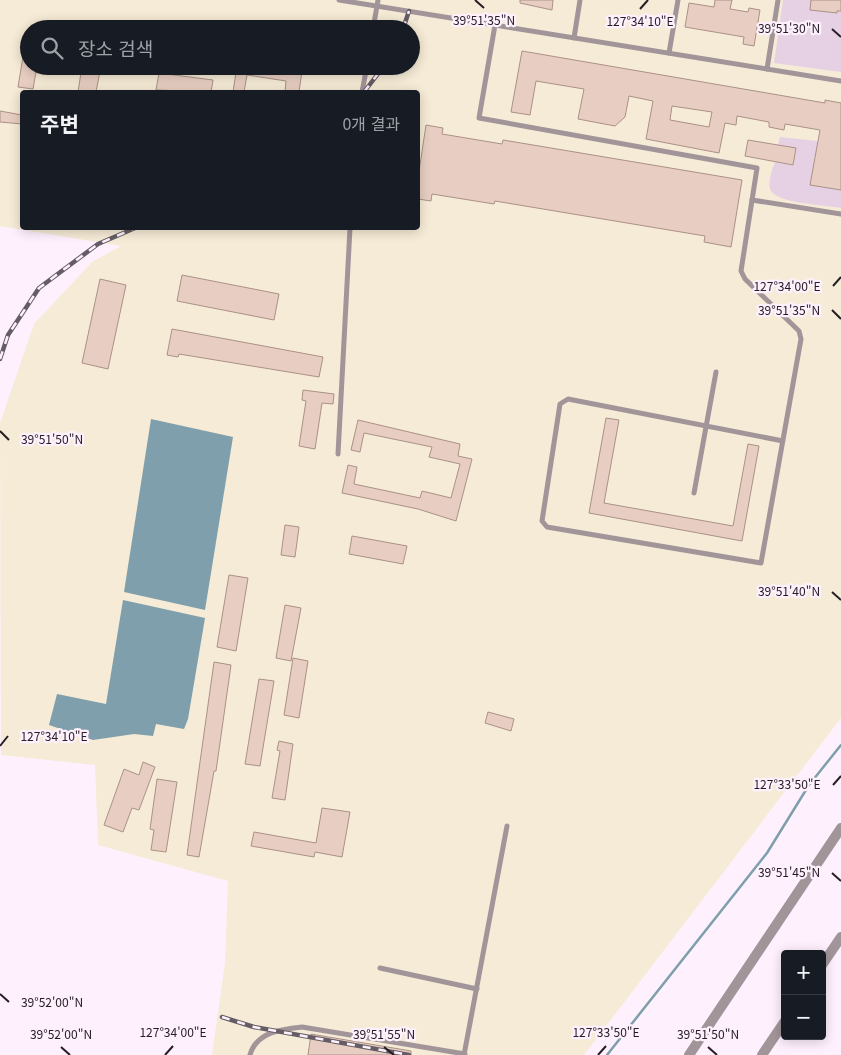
<!DOCTYPE html>
<html lang="ko">
<meta charset="utf-8">
<style>
:root{--surface:#171b24;--page:#20242c;--text:#f1f3f6;--muted:#9ea1a6;--line:#363941}
body{margin:0;font-family:Georgia,"Noto Sans KR",serif;background:var(--page);color:var(--text)}
.controls{position:absolute;right:15px;bottom:15px;display:grid;overflow:hidden;border-radius:5px;box-shadow:0 2px 12px #0003}
.controls button{width:45px;height:45px;display:grid;place-items:center;padding:0;border:0;border-bottom:1px solid var(--line);background:var(--surface);color:var(--text);font:25px sans-serif}
.list{margin:0;padding:0;list-style:none}
h2{display:flex;justify-content:space-between;align-items:center;height:65px;margin:0;padding:0 20px;font-size:21px}
h2 small{font-size:16px;font-weight:400;color:var(--muted)}
.icon{flex:none;width:28px;height:28px;fill:none;stroke:currentColor;stroke-width:2;stroke-linecap:round;stroke-linejoin:round}
.map{position:relative;flex:none;width:841px;height:1055px;overflow:hidden}
.search{position:absolute;background:var(--surface);box-shadow:0 2px 12px #0003;left:20px;top:20px;width:400px;height:55px;display:flex;align-items:center;gap:12px;box-sizing:border-box;padding:0 18px;border-radius:28px;color:var(--muted);font-size:19px}
.panel{position:absolute;background:var(--surface);box-shadow:0 2px 12px #0003;left:20px;top:90px;width:400px;height:140px;border-radius:5px}
.map>svg:first-child{display:block}
.industrial{fill:#f6ebd6;fill-rule:evenodd}
.green{fill:#e6d1e4}
.water{fill:#7e9fab}
.lines{fill:none;stroke-linecap:round;stroke-linejoin:round}
.stream{stroke:#7e9fab;stroke-width:2.5}
.building{fill:#e8cec2;stroke:#aa9186;fill-rule:evenodd}
.service{stroke:#a29599;stroke-width:5}
.minor{stroke:#a29599;stroke-width:10}
.rail-casing{stroke:#655d65;stroke-width:4.5}
.rail{stroke:#fef1fd;stroke-width:2.5;stroke-dasharray:8;stroke-linecap:butt}
.ticks{fill:none;stroke:#241d24;stroke-width:2}
.ticks-label{font-size:12px;text-anchor:middle;fill:#241d24;stroke:#fef1fd;stroke-width:4.5;stroke-linejoin:round;paint-order:stroke}
</style>
<div class="map">
<svg width="841" height="1055" viewBox="0 0 841 1055">
<rect width="100%" height="100%" fill="#fef1fd"/>
<path class="industrial" d="M 0,0 L 841,0 L 841,718 L 584,1055 L 212,1055 L 225,963 L 228,881 L 98,845 L 95,765 L 1,755 L 0,423 L 34,324 L 92,262 L 121,246 L 0,226 ZM 29,29 L 411,29 L 411,66 L 29,66 ZM 22,92 L 418,92 L 418,228 L 22,228 Z"/>
<g class="green">
<path d="M 783,0 L 841,0 L 841,72 L 774,63 Z"/>
<path d="M 780,137 L 818,141 L 811,184 L 841,190 L 841,208 C 826,205 775,204 770,189 C 768,180 772,170 775,162 L 793,165 L 796,149 L 778,145 Z"/>
</g>
<g class="water">
<path d="M 151,419 L 233,437 L 205,610 L 124,592 Z"/>
<path d="M 123,600 L 205,618 L 188,719 L 184,729 L 156,724 L 153,736 L 134,734 L 93,740 L 49,725 L 57,694 L 106,704 Z"/>
</g>
<g class="lines">
<path class="stream" d="M 607,1055 L 767,853 L 809,785 L 841,745"/>
</g>
<g class="building">
<path d="M 520,0 L 553,0 L 552,10 L 520,3 Z"/>
<path d="M 715,0 L 732,0 L 730,9 L 748,12 L 749,8 L 760,10 L 754,46 L 743,44 L 744,37 L 685,27 L 689,3 L 714,7 Z"/>
<path d="M 811,0 L 841,0 L 841,11 L 837,11 L 837,13 L 810,10 Z"/>
<path d="M 25,45 L 29,45 L 29,66 L 37,66 L 33,89 L 18,87 Z"/>
<path d="M 522,51 L 825,103 L 825,100 L 841,103 L 841,190 L 810,185 L 820,130 L 785,124 L 784,130 L 769,127 L 769,122 L 737,116 L 736,125 L 725,123 L 719,153 L 646,139 L 653,101 L 629,96 L 625,117 L 615,126 L 578,119 L 584,89 L 536,81 L 530,115 L 511,112 ZM 672,106 L 712,112 L 709,127 L 670,120 Z"/>
<path d="M 82,66 L 101,66 L 96,92 L 78,92 Z"/>
<path d="M 237,66 L 274,66 L 302,71 L 299,92 L 285,92 L 286,81 L 247,75 L 244,92 L 233,92 Z"/>
<path d="M 159,73 L 213,80 L 211,92 L 156,90 Z"/>
<path d="M 0,111 L 22,115 L 22,124 L 0,122 Z"/>
<path d="M 426,125 L 443,128 L 442,134 L 502,144 L 503,140 L 742,180 L 731,247 L 704,242 L 705,236 L 495,201 L 494,204 L 432,194 L 431,201 L 418,199 L 418,178 Z"/>
<path d="M 748,140 L 796,148 L 793,165 L 745,156 Z"/>
<path d="M 182,275 L 279,294 L 274,320 L 177,301 Z"/>
<path d="M 100,279 L 126,285 L 108,369 L 82,363 Z"/>
<path d="M 172,329 L 323,357 L 319,377 L 179,354 L 178,357 L 167,355 Z"/>
<path d="M 303,390 L 334,394 L 333,404 L 322,403 L 315,449 L 299,446 L 306,401 L 302,400 Z"/>
<path d="M 606,418 L 619,420 L 604,503 L 733,526 L 748,444 L 759,446 L 742,541 L 589,513 Z"/>
<path d="M 358,420 L 460,444 L 458,456 L 472,459 L 456,521 L 418,509 L 342,493 L 348,465 L 357,467 L 354,484 L 420,498 L 422,491 L 451,498 L 460,464 L 429,457 L 432,447 L 364,433 L 360,452 L 351,450 Z"/>
<path d="M 285,525 L 299,527 L 295,557 L 281,555 Z"/>
<path d="M 352,536 L 407,546 L 403,564 L 349,554 Z"/>
<path d="M 229,575 L 248,578 L 236,651 L 217,647 Z"/>
<path d="M 285,605 L 301,608 L 291,661 L 276,658 Z"/>
<path d="M 293,658 L 308,661 L 299,718 L 284,715 Z"/>
<path d="M 214,662 L 231,665 L 216,771 L 214,771 L 199,857 L 187,855 Z"/>
<path d="M 259,679 L 274,681 L 260,766 L 245,764 Z"/>
<path d="M 488,712 L 514,719 L 511,731 L 485,723 Z"/>
<path d="M 279,741 L 293,744 L 285,800 L 272,798 L 280,751 L 277,750 Z"/>
<path d="M 143,762 L 155,767 L 139,810 L 132,808 L 123,832 L 104,825 L 124,769 L 139,775 Z"/>
<path d="M 157,779 L 177,782 L 166,852 L 151,850 L 154,830 L 150,829 Z"/>
<path d="M 322,808 L 350,812 L 342,857 L 315,852 L 314,857 L 251,846 L 254,832 L 316,843 Z"/>
<path d="M 311,1034 L 411,1051 L 411,1055 L 308,1055 Z"/>
</g>
<g class="lines">
<g class="service">
<path d="M 339,0 L 841,81"/>
<path d="M 495,25 L 479,118 L 757,168 L 741,271 L 745,279 L 799,331 L 801,339 L 761,563 L 547,527 L 542,521 L 560,404 L 568,399 L 783,441"/>
<path d="M 373,29 L 378,0"/>
<path d="M 574,38 L 580,0"/>
<path d="M 669,53 L 678,0"/>
<path d="M 767,69 L 778,0"/>
<path d="M 362,92 L 367,66"/>
<path d="M 752,200 L 841,214"/>
<path d="M 338,454 L 350,228"/>
<path d="M 694,493 L 716,372"/>
<path d="M 380,968 L 477,989"/>
<path d="M 250,1055 C 256,1032 282,1029 302,1027 L 465,1054"/>
<path d="M 464,1055 L 507,826"/>
</g>
<g class="minor">
<path d="M 822,965 L 841,937"/>
<path d="M 689,1055 L 841,828"/>
<path d="M 762,1055 L 785,1021"/>
</g>
<defs>
<g id="rail">
<path d="M 403,29 L 409,11"/>
<path d="M 364,92 L 384,66"/>
<path d="M 0,359 L 8,335 L 39,288 L 98,244 L 135,228"/>
<path d="M 222,1017 L 254,1027 L 409,1055"/>
</g>
</defs>
<use href="#rail" class="rail-casing"/>
<use href="#rail" class="rail"/>
</g>
<path class="ticks" d="M 475,0 L 484,8M 640,9 L 648,0M 832,29 L 841,37M 833,286 L 841,277M 832,310 L 841,319M 0,431 L 9,440M 832,592 L 841,600M 0,746 L 8,736M 833,785 L 841,776M 832,873 L 841,881M 0,994 L 9,1002M 61,1047 L 70,1055M 384,1047 L 394,1055M 708,1047 L 717,1055M 165,1055 L 173,1046M 598,1055 L 606,1046"/>
<g class="ticks-label">
<text x="484" y="25">39°51'35"N</text>
<text x="640" y="26">127°34'10"E</text>
<text x="789" y="33">39°51'30"N</text>
<text x="787" y="291">127°34'00"E</text>
<text x="789" y="315">39°51'35"N</text>
<text x="52" y="444">39°51'50"N</text>
<text x="789" y="596">39°51'40"N</text>
<text x="54" y="741">127°34'10"E</text>
<text x="787" y="789">127°33'50"E</text>
<text x="789" y="877">39°51'45"N</text>
<text x="52" y="1007">39°52'00"N</text>
<text x="173" y="1037">127°34'00"E</text>
<text x="606" y="1037">127°33'50"E</text>
<text x="61" y="1039">39°52'00"N</text>
<text x="384" y="1039">39°51'55"N</text>
<text x="708" y="1039">39°51'50"N</text>
</g>
</svg>
<div class="controls">
<button>+</button>
<button>−</button>
</div>
<div class="search"><svg class="icon" aria-label="search" viewBox="0 0 24 24"><circle cx="10" cy="10" r="6"/><path d="M15 15l6 6"/></svg>장소 검색</div>
<section class="panel">
<h2>주변<small>0개 결과</small></h2>
<ul class="list">
</ul>
</section>
</div>
